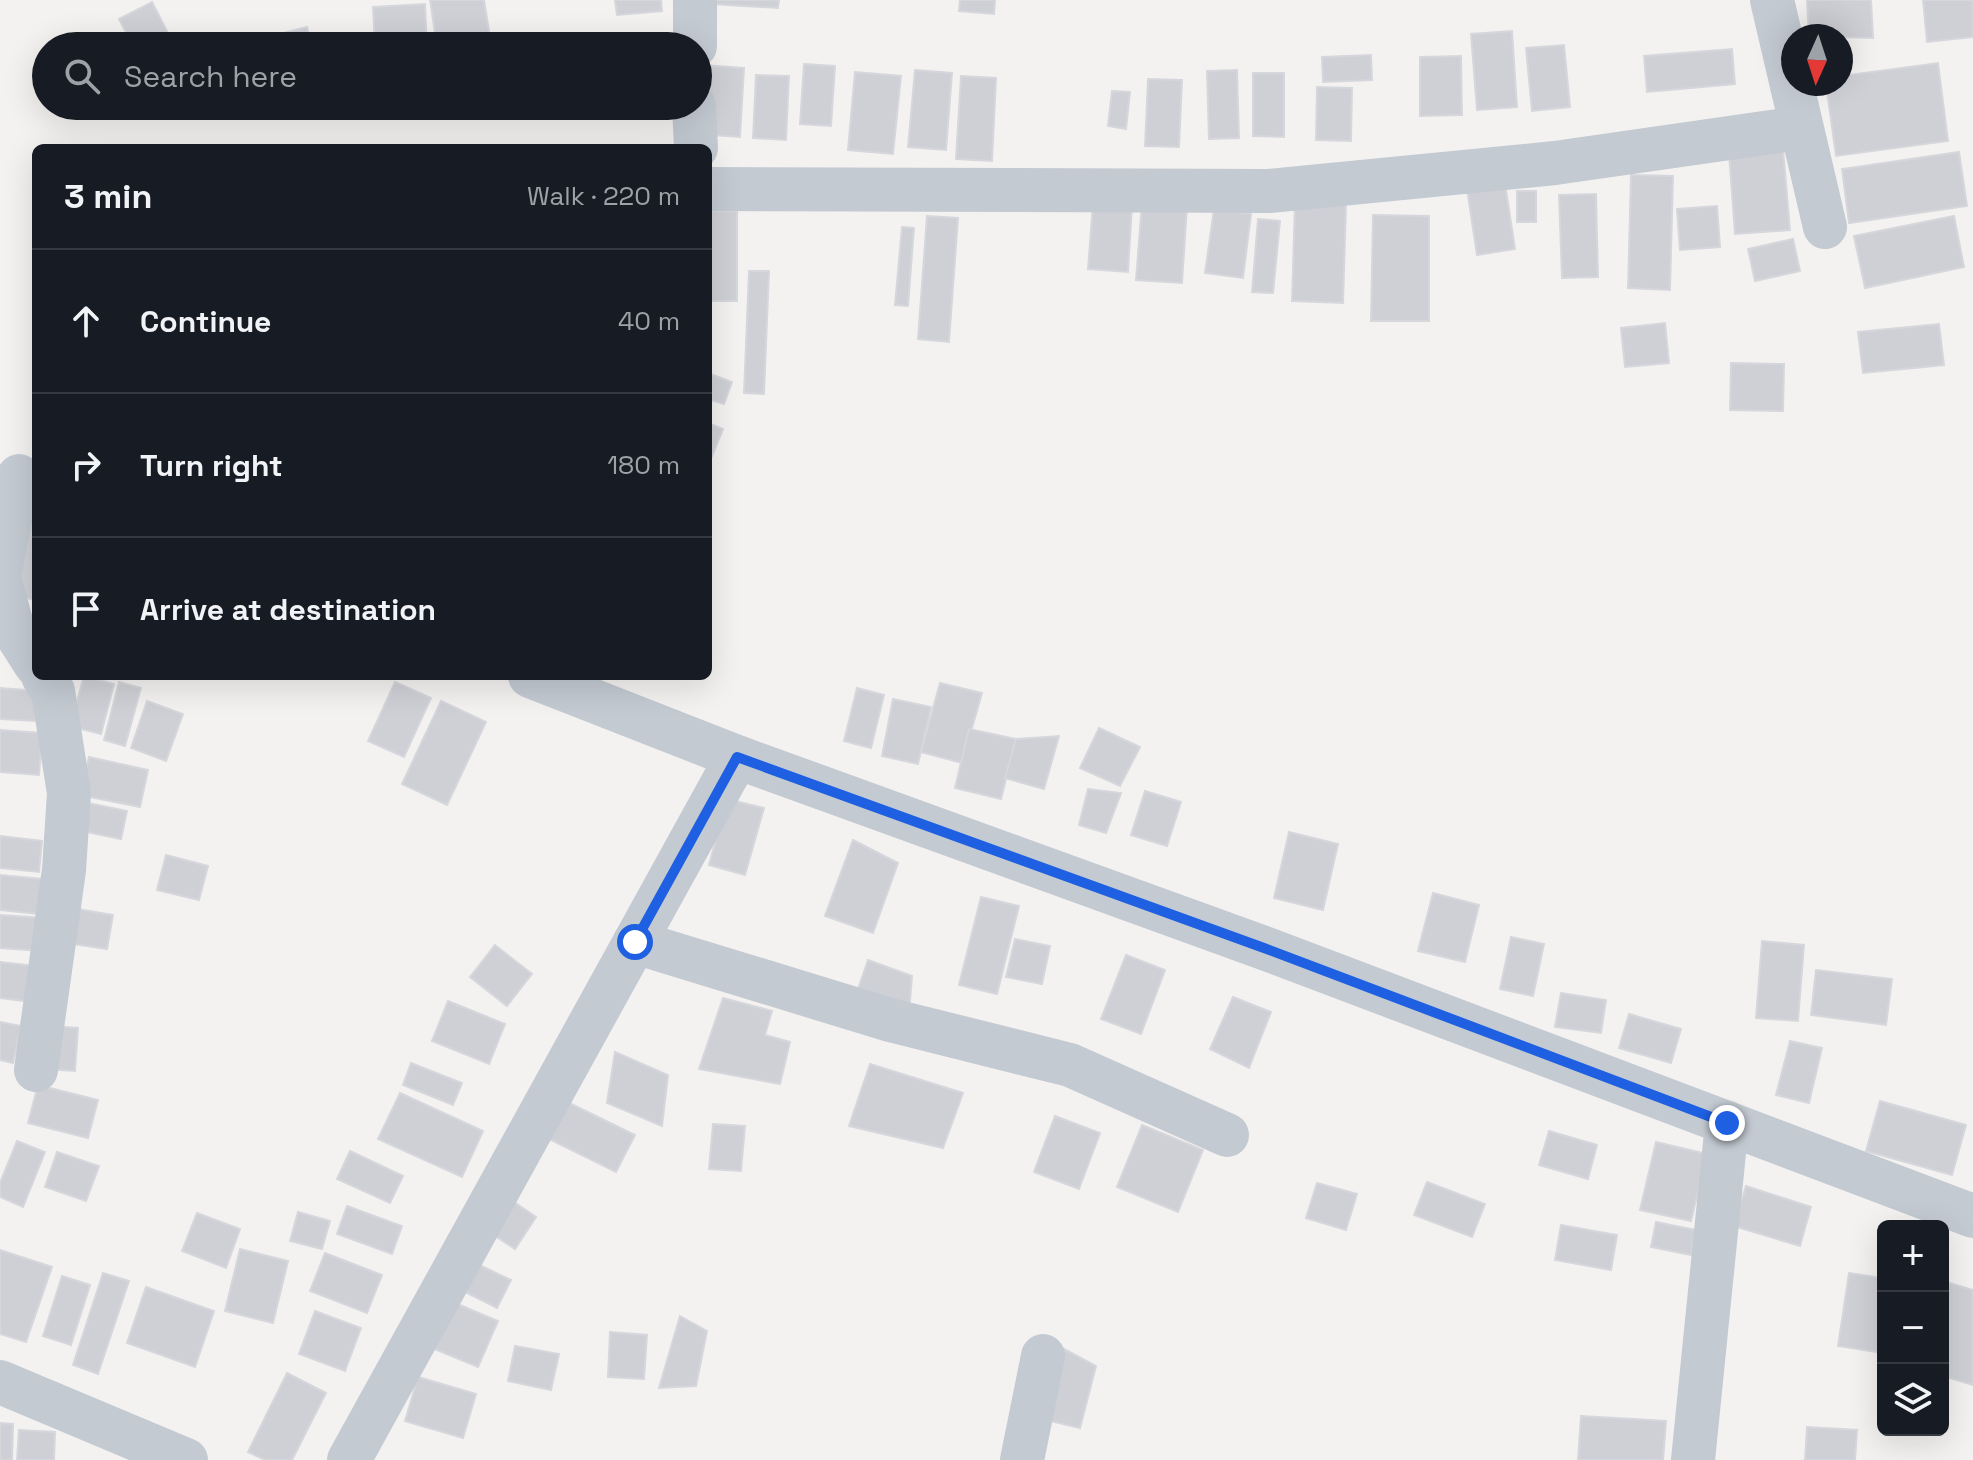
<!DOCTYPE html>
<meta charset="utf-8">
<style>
:root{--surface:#171b24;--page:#242831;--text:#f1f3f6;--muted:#9ea1a6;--line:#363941}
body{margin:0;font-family:"Space Grotesk",sans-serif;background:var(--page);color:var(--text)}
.controls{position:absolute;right:24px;bottom:24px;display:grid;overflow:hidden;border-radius:12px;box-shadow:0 8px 32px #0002}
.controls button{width:72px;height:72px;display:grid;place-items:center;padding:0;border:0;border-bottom:2px solid var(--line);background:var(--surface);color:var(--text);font:40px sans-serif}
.compass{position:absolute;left:1781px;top:24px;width:72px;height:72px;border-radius:50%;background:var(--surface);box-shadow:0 8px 32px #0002;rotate:183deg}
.stop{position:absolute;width:24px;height:24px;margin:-18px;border:6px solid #1e60e1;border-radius:50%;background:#fff}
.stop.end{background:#1e60e1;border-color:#fff;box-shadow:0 2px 8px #0008}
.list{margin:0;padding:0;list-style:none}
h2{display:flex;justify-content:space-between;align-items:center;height:104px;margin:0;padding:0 32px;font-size:34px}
h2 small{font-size:26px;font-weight:400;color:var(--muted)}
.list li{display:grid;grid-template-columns:52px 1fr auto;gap:24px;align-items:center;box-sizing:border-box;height:144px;padding:0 32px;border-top:2px solid var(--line)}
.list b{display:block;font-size:30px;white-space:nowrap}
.list em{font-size:26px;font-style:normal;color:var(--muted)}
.icon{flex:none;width:44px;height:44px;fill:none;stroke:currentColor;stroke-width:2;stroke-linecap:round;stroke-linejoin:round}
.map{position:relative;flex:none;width:1973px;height:1460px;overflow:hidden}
.search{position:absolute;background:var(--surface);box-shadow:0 8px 32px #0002;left:32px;top:32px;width:680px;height:88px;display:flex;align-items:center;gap:20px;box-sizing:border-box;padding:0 28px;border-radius:44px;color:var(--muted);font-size:30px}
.panel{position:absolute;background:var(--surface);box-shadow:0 8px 32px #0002;left:32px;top:144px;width:680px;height:536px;border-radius:12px}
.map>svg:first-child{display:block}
.building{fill:#ced0d5;stroke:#d6d7dc;stroke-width:2}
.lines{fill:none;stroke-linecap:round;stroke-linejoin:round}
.street{stroke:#c3cad2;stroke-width:44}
.route{stroke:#1e60e1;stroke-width:10}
</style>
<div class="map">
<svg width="1973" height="1460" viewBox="0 0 1973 1460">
<rect width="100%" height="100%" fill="#f4f2f1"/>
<g class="building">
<path d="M 430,0 L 484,0 L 491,43 L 437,46 Z"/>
<path d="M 615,0 L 661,0 L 662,11 L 617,15 Z"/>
<path d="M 713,0 L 779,0 L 778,8 L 713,4 Z"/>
<path d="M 960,0 L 995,0 L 994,14 L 959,11 Z"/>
<path d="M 1807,0 L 1871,0 L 1873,38 L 1809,36 Z"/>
<path d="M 1923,0 L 1973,0 L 1973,37 L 1927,42 Z"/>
<path d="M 152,2 L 170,37 L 153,46 L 133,46 L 119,19 Z"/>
<path d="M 425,4 L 427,46 L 375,46 L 373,7 Z"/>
<path d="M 307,27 L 312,46 L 266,46 L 264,38 Z"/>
<path d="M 1512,31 L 1517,107 L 1477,110 L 1471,34 Z"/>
<path d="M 1564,45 L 1570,107 L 1532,111 L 1526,48 Z"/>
<path d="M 1732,49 L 1735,84 L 1647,92 L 1644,56 Z"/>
<path d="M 1371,55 L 1372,80 L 1323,82 L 1322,57 Z"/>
<path d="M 1461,56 L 1462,115 L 1420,116 L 1420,57 Z"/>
<path d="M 1938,63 L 1948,141 L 1836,156 L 1826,84 L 1841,84 L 1841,76 Z"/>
<path d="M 804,64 L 835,66 L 831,126 L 800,124 Z"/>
<path d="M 701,65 L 744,68 L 740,137 L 698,134 Z"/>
<path d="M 915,70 L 952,73 L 946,150 L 908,147 Z"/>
<path d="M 1237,70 L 1239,138 L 1209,139 L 1207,71 Z"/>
<path d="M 855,72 L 901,76 L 893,154 L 848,150 Z"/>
<path d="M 1253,73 L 1284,73 L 1284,137 L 1253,136 Z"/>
<path d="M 756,75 L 789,76 L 786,140 L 753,138 Z"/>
<path d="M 961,76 L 996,78 L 992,161 L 956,159 Z"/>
<path d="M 1148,79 L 1182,80 L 1179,147 L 1145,146 Z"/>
<path d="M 1317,87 L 1352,88 L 1351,141 L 1316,140 Z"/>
<path d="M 1112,91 L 1130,92 L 1126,129 L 1108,126 Z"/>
<path d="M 1783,149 L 1790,230 L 1735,234 L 1729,153 Z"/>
<path d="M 1959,152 L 1967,206 L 1849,223 L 1842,169 Z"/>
<path d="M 1631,175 L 1673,176 L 1670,290 L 1628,288 Z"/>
<path d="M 1504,177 L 1515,249 L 1477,255 L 1466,182 Z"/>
<rect x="1517" y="191" width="19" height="31"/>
<path d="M 1596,194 L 1598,277 L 1562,278 L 1559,195 Z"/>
<path d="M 1295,202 L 1346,204 L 1343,303 L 1292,301 Z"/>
<path d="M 1093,203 L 1132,206 L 1128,272 L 1088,269 Z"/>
<path d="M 1142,203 L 1187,206 L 1182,283 L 1136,280 Z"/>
<path d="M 1717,206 L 1720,247 L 1680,250 L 1677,209 Z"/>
<path d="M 1214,209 L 1251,214 L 1243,278 L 1205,273 Z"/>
<rect x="708" y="211" width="29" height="90"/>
<path d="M 1373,215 L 1429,216 L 1429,321 L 1371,321 Z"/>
<path d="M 927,216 L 958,218 L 949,342 L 918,339 Z"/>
<path d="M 1954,216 L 1964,267 L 1865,288 L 1854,236 Z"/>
<path d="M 1258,219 L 1280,221 L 1273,293 L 1252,292 Z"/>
<path d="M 902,227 L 914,228 L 908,306 L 895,305 Z"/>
<path d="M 1793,239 L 1800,271 L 1755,281 L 1748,249 Z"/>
<path d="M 749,271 L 769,271 L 764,394 L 744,393 Z"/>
<path d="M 1665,323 L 1669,363 L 1625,367 L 1621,328 Z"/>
<path d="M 1939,324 L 1944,365 L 1863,373 L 1858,332 Z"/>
<path d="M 1731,363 L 1784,364 L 1783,411 L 1730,410 Z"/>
<path d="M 708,373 L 732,382 L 724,404 L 708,399 Z"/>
<path d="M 708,423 L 723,429 L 710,461 L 708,460 Z"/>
<path d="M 24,522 L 36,525 L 36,600 L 7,594 Z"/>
<path d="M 84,676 L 114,684 L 101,734 L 70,726 Z"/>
<path d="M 119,682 L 141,688 L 125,746 L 104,740 Z"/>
<path d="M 395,682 L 431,698 L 404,757 L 368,741 Z"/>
<path d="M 940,683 L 982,693 L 962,763 L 921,752 Z"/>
<path d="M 0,688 L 38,691 L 35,721 L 0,719 Z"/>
<path d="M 857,688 L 884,695 L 871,748 L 844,741 Z"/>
<path d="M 893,699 L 931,707 L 918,764 L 882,756 Z"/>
<path d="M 147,701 L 183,714 L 166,761 L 131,748 Z"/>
<path d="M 441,701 L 486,722 L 447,805 L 402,784 Z"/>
<path d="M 1099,728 L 1140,747 L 1120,786 L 1080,768 Z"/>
<path d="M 969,729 L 1016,739 L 1001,799 L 955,788 Z"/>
<path d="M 0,730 L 42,733 L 39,775 L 0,772 Z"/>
<path d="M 1059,736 L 1044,789 L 1005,778 L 1016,739 Z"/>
<path d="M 89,757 L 148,770 L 140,807 L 80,795 Z"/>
<path d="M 1088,789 L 1121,793 L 1106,833 L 1079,825 Z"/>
<path d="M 1145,791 L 1181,802 L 1167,846 L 1131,835 Z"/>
<path d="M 727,799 L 764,808 L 745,875 L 709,865 Z"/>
<path d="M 83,802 L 127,811 L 121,839 L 77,830 Z"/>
<path d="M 1289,832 L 1338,844 L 1323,910 L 1274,898 Z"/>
<path d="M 0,836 L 42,841 L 39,872 L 0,868 Z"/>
<path d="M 853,840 L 898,863 L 873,933 L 825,916 Z"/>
<path d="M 166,855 L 208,866 L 199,900 L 157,890 Z"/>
<path d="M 0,875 L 42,879 L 38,914 L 0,910 Z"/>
<path d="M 1433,893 L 1479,905 L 1465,962 L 1418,951 Z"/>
<path d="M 981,897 L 1019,906 L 997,994 L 959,985 Z"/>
<path d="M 72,908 L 113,915 L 107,949 L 66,943 Z"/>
<path d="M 0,915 L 43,918 L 41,951 L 0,948 Z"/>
<path d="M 1511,937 L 1544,944 L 1533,996 L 1500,989 Z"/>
<path d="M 1015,939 L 1050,946 L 1042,984 L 1006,977 Z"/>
<path d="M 1762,941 L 1804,945 L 1798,1021 L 1756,1018 Z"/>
<path d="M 495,945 L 532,974 L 507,1006 L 470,977 Z"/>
<path d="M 1126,955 L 1165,970 L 1141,1034 L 1101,1019 Z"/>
<path d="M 868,960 L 912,976 L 909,1013 L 856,995 Z"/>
<path d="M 0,962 L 35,966 L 31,1002 L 0,998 Z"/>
<path d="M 1816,970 L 1892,979 L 1886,1025 L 1811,1015 Z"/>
<path d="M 1561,993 L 1606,1000 L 1601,1033 L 1555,1027 Z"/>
<path d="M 1233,997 L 1271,1012 L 1249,1068 L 1210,1049 Z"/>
<path d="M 723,998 L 772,1011 L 765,1035 L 790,1042 L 780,1084 L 699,1069 Z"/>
<path d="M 448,1001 L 505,1024 L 489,1064 L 432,1041 Z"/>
<path d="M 1629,1014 L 1681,1029 L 1671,1063 L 1619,1048 Z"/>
<path d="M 0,1022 L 21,1026 L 13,1063 L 0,1060 Z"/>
<path d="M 49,1026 L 78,1028 L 75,1071 L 46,1069 Z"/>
<path d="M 1790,1041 L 1822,1048 L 1809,1103 L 1776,1095 Z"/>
<path d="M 615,1052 L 668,1075 L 662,1126 L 607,1103 Z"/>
<path d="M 411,1063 L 462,1083 L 453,1105 L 403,1085 Z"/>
<path d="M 870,1064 L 963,1093 L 943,1148 L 849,1126 Z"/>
<path d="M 38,1085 L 98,1100 L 88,1138 L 28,1123 Z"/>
<path d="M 400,1093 L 483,1131 L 462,1177 L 378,1139 Z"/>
<path d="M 559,1098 L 635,1135 L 616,1172 L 541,1135 Z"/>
<path d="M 1880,1101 L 1966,1125 L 1952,1175 L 1866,1151 Z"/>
<path d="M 1055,1116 L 1100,1133 L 1079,1189 L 1034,1172 Z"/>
<path d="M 713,1124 L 745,1126 L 741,1171 L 709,1169 Z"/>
<path d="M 1142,1125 L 1203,1150 L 1178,1212 L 1117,1187 Z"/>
<path d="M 1549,1131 L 1597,1145 L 1588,1179 L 1539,1165 Z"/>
<path d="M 17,1141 L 45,1152 L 23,1207 L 0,1197 L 0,1183 Z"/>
<path d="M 1656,1142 L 1707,1154 L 1691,1221 L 1640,1210 Z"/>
<path d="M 350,1151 L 403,1176 L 390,1203 L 337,1179 Z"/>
<path d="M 57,1152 L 99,1166 L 86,1201 L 45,1187 Z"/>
<path d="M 1427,1182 L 1485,1204 L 1472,1237 L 1414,1215 Z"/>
<path d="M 1317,1183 L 1357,1194 L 1346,1230 L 1306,1218 Z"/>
<path d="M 1746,1186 L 1811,1207 L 1800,1246 L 1734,1226 Z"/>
<path d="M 505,1196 L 536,1217 L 515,1249 L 483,1228 Z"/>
<path d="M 347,1206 L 402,1226 L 392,1254 L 337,1234 Z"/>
<path d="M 298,1212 L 330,1221 L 322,1249 L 290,1241 Z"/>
<path d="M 197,1213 L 240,1229 L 226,1268 L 182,1251 Z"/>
<path d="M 1656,1222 L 1696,1230 L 1691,1255 L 1651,1247 Z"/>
<path d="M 1561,1225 L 1617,1235 L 1611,1270 L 1555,1260 Z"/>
<path d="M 240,1249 L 288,1261 L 273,1323 L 225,1311 Z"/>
<path d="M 0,1250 L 52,1267 L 26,1342 L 0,1334 Z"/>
<path d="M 325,1253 L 382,1275 L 367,1313 L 310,1291 Z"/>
<path d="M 471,1261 L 511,1280 L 497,1308 L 457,1288 Z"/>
<path d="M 103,1273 L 129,1281 L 98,1374 L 73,1365 Z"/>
<path d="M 1849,1273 L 1883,1278 L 1883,1353 L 1838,1346 Z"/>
<path d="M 62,1276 L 90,1285 L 71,1345 L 43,1336 Z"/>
<path d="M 1943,1281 L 1973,1290 L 1973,1385 L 1943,1376 Z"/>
<path d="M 146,1287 L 214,1311 L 195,1367 L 127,1343 Z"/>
<path d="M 448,1300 L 498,1321 L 478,1367 L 427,1346 Z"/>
<path d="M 315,1311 L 361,1328 L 345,1371 L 299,1354 Z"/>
<path d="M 680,1316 L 707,1331 L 696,1386 L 659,1388 Z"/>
<path d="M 610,1332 L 647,1335 L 644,1379 L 608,1377 Z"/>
<path d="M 515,1346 L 559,1354 L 551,1390 L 508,1381 Z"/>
<path d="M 1064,1349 L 1096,1366 L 1080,1428 L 1046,1420 Z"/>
<path d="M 287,1373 L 326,1393 L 292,1460 L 265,1460 L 248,1452 Z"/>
<path d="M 418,1377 L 476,1394 L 463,1438 L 405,1421 Z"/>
<path d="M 1581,1416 L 1666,1421 L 1663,1460 L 1578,1460 Z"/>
<path d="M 0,1423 L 13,1424 L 12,1460 L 0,1460 Z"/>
<path d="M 1807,1427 L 1857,1430 L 1855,1460 L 1805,1460 Z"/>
<path d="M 19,1430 L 55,1432 L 54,1460 L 17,1460 Z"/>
</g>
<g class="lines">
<g class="street">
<path d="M 1772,0 L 1825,227"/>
<path d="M 695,46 L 695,0"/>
<path d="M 694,106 L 696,148"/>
<path d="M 708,189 L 1269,191 L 1555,163 L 1799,128"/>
<path d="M 0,569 L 19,476"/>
<path d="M 0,582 L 13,629 L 36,665"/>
<path d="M 530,676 L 737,757 L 1264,948 L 1973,1216"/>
<path d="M 635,942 L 890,1020 L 1070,1065 L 1227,1135"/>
<path d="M 36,1070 L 64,870 L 69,793 L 53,691 L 43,676"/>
<path d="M 0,1382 L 186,1460"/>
<path d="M 349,1460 L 737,757"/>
<path d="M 1022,1460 L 1043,1356"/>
<path d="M 1693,1460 L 1727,1123"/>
</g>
</g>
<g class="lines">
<path class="route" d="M 635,942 L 737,757 L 1264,948 L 1727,1123"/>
</g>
</svg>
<div class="controls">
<button>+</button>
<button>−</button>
<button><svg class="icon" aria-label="layers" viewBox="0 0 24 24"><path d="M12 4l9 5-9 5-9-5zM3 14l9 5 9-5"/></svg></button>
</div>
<svg class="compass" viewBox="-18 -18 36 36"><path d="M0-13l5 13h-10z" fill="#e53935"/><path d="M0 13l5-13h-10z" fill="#9ea1a6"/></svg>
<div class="stop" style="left:635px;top:942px"></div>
<div class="stop end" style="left:1727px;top:1123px"></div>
<div class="search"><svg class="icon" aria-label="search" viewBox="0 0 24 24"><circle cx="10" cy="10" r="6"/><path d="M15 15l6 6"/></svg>Search here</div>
<section class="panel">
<h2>3 min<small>Walk · 220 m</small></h2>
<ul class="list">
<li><svg class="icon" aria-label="ahead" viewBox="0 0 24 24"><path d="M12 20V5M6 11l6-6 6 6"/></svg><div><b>Continue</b></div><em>40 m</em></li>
<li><svg class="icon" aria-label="right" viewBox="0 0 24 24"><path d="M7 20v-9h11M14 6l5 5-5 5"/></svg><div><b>Turn right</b></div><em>180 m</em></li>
<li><svg class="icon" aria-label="arrive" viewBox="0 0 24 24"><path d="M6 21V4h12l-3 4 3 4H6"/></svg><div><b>Arrive at destination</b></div></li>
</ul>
</section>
</div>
